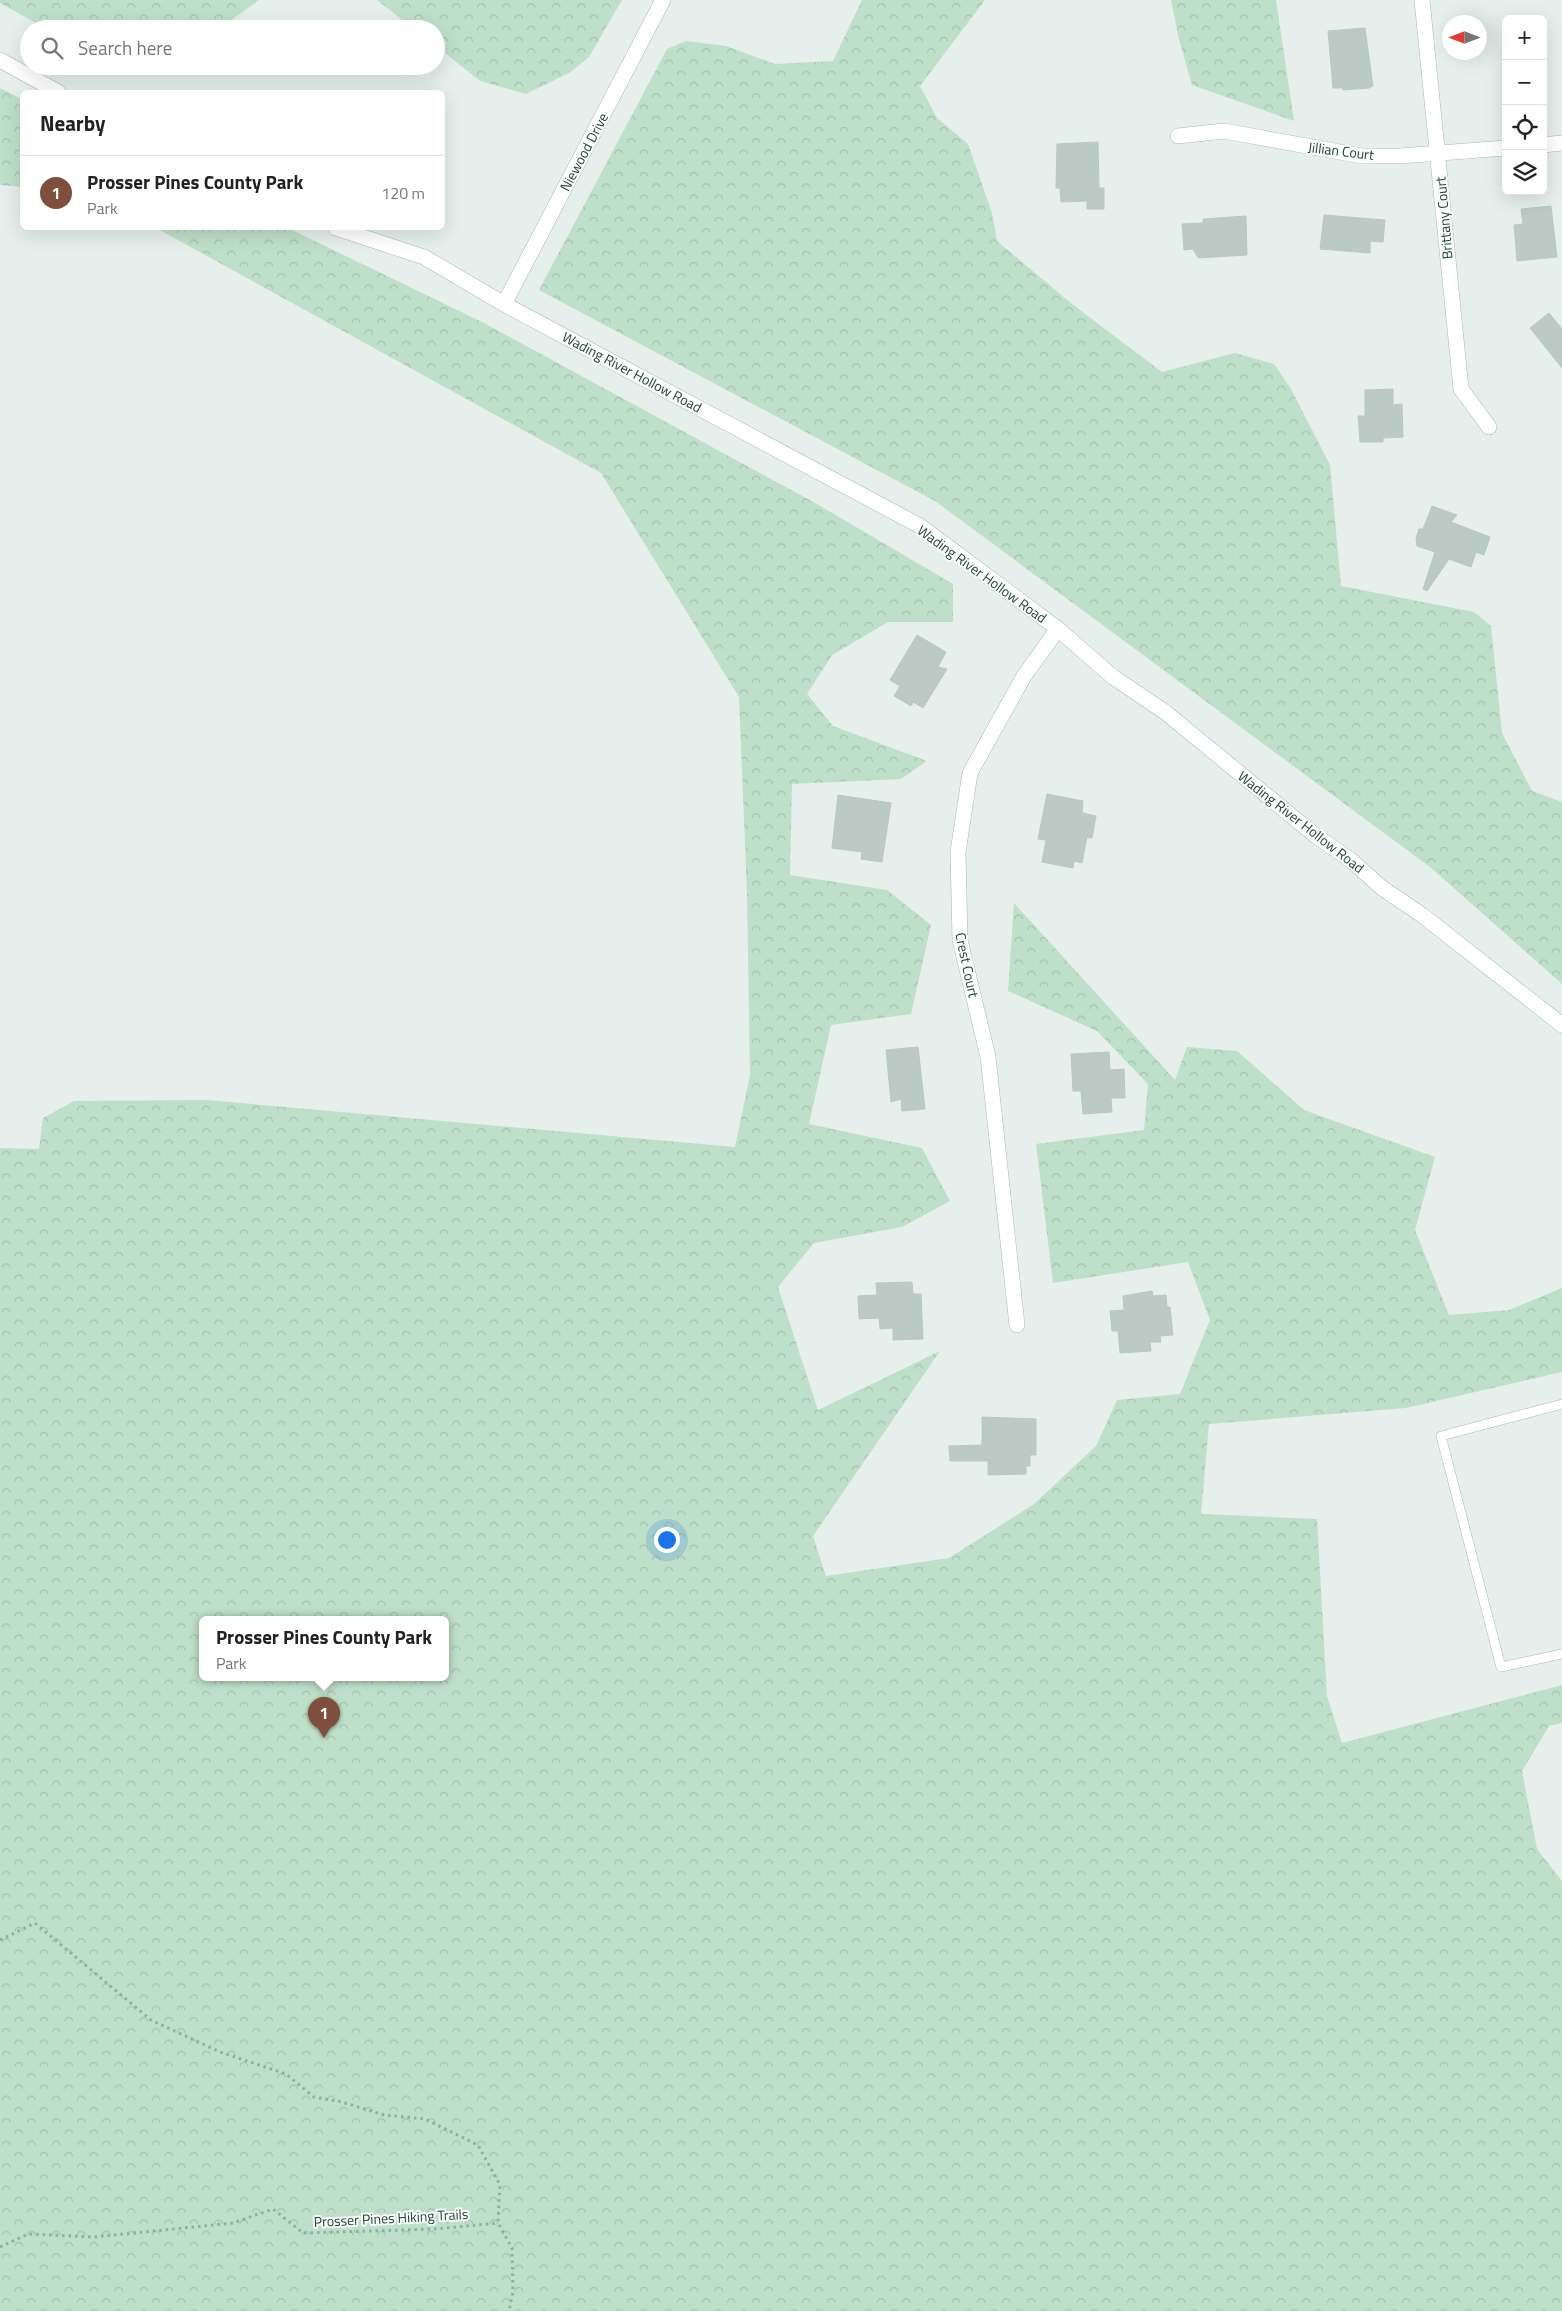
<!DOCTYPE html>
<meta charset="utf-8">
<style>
:root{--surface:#fff;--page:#f2f2f2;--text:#222;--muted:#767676;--line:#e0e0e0;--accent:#804e3d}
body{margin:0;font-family:"Titillium Web",sans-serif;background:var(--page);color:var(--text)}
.controls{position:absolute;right:15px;top:15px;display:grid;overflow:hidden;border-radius:8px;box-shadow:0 5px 20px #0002}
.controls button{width:45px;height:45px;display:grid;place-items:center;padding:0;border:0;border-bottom:1px solid var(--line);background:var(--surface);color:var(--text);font:25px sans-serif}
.compass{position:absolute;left:1442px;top:15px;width:45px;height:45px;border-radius:50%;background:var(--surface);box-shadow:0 5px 20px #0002;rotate:270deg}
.you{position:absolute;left:666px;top:1539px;width:18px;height:18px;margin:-12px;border:4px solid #fff;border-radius:50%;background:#1a73e8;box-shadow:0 0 0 8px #1a73e833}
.badge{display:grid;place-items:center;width:32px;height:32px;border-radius:50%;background:var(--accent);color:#fff;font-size:16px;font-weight:700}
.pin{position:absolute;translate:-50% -41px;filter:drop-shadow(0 1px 2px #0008)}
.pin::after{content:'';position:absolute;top:26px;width:18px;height:15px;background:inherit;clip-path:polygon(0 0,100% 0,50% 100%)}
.popup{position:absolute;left:199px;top:1616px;width:250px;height:65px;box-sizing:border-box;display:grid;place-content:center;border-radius:8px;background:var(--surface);filter:drop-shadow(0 1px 4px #0005);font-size:16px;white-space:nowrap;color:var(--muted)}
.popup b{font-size:19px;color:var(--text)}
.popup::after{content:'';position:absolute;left:50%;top:100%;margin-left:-10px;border:10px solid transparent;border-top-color:var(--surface)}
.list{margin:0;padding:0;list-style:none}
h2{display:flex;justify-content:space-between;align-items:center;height:65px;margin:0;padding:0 20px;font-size:21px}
h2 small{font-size:16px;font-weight:400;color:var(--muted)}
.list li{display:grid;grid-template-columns:32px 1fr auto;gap:15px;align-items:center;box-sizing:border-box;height:75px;padding:0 20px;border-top:1px solid var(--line)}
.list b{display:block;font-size:19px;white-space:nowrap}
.list p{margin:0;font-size:16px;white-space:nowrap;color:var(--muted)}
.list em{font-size:16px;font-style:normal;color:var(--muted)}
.icon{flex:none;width:28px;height:28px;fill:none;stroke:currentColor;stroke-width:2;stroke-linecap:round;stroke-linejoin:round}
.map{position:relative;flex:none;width:1562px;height:2311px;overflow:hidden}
.search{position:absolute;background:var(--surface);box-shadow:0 5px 20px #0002;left:20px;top:20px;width:425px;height:55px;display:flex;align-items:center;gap:12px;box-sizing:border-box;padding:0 18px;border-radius:28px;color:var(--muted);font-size:19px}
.panel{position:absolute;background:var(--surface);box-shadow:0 5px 20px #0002;left:20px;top:90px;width:425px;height:140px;border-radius:8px}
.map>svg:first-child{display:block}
.forest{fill:url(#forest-crowns);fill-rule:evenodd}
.building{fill:#bbcac4;stroke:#b8c9c2}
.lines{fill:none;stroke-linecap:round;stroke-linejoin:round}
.lane-casing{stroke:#a8b8b2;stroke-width:10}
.street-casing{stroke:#a8b8b2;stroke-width:16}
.secondary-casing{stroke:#a4bbb3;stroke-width:16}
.path{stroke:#86b3a5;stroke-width:3;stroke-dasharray:2.5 4;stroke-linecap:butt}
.lane{stroke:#fff;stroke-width:9}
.street{stroke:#fff;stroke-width:15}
.secondary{stroke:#fff;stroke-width:15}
.labels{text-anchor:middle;stroke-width:4;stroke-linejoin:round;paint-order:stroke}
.street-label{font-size:14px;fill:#24423a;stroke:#f7fbf9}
</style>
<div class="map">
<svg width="1562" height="2311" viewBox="0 0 1562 2311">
<defs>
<pattern id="forest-crowns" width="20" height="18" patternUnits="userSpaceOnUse" patternTransform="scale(1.25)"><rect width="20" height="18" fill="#bfe0c8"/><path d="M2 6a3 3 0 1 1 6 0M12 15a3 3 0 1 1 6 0" fill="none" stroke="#a4c1ad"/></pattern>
</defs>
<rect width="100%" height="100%" fill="#e6efeb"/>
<g class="forest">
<path d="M 0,0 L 259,0 L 219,29 L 47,29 L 0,3 Z"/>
<path d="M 377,0 L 622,0 L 589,57 L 571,72 L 526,94 L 480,81 L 436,46 L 436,29 L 414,29 Z"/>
<path d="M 862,0 L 985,0 L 920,86 L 937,118 L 968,144 L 992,213 L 997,241 L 1072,304 L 1162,372 L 1235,353 L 1274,364 L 1291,389 L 1330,465 L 1341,586 L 1474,612 L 1491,626 L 1502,733 L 1532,791 L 1562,802 L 1562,984 L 1430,867 L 935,501 L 539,290 L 667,49 L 686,41 L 726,46 L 775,64 L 833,61 Z"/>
<path d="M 1171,0 L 1276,0 L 1294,121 L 1192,85 L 1179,39 Z"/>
<path d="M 0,88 L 22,99 L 22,187 L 0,185 Z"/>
<path d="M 156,228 L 288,228 L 484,323 L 817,504 L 953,584 L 953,622 L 888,622 L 832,655 L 807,694 L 833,726 L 927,761 L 901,779 L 792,784 L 790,875 L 887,890 L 931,925 L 911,1014 L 831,1025 L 809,1124 L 922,1148 L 950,1201 L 902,1227 L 814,1243 L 778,1287 L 818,1410 L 940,1351 L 813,1536 L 826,1576 L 949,1558 L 1034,1504 L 1096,1446 L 1117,1400 L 1180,1394 L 1210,1320 L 1188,1262 L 1053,1283 L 1036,1144 L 1144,1130 L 1148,1084 L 1097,1031 L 1008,991 L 1014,903 L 1175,1080 L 1187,1047 L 1237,1051 L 1304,1110 L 1435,1157 L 1415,1230 L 1449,1315 L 1509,1310 L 1562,1288 L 1562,1372 L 1406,1408 L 1209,1424 L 1201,1514 L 1317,1519 L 1327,1696 L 1342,1743 L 1562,1685 L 1562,1723 L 1549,1726 L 1522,1771 L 1537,1849 L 1562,1881 L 1562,2311 L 0,2311 L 0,1148 L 39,1149 L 43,1118 L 74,1101 L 207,1100 L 735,1147 L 750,1075 L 747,894 L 739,697 L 601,473 ZM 203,1619 L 445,1619 L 445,1677 L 203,1677 Z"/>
</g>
<g class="building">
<path d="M 1365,28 L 1373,86 L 1369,88 L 1343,90 L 1343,88 L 1333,88 L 1328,31 Z"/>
<path d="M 1098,142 L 1099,188 L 1104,188 L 1104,209 L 1087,209 L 1087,201 L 1061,202 L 1060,188 L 1056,188 L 1057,144 Z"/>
<path d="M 1551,206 L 1557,257 L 1517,261 L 1514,225 L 1523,224 L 1521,209 Z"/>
<path d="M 1324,215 L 1385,220 L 1383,242 L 1370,241 L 1370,253 L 1320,249 Z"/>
<path d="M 1246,216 L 1247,255 L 1198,258 L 1193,249 L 1184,250 L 1182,224 L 1203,223 L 1203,219 Z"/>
<path d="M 1549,313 L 1562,329 L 1562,368 L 1530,328 Z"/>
<path d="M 1393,389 L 1393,405 L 1402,404 L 1403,437 L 1383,438 L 1383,442 L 1360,442 L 1358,416 L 1365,416 L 1365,390 Z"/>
<path d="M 1432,506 L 1457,515 L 1451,522 L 1490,537 L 1484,555 L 1476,552 L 1471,567 L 1449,559 L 1427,591 L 1423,589 L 1435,552 L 1417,546 L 1416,538 L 1419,529 L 1423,529 Z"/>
<path d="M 917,635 L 946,652 L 938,667 L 947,669 L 923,708 L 913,702 L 911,706 L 894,696 L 900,686 L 890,680 Z"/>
<path d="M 1047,794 L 1083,801 L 1082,813 L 1096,816 L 1092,838 L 1087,837 L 1082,863 L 1074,861 L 1073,868 L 1042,862 L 1046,840 L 1038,839 Z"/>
<path d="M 838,795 L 891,803 L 882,862 L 861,859 L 862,852 L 832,848 Z"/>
<path d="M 918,1047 L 925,1109 L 902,1111 L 901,1099 L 891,1102 L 886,1050 Z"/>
<path d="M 1109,1052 L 1110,1070 L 1124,1069 L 1125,1098 L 1111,1098 L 1112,1112 L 1083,1114 L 1081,1091 L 1073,1091 L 1071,1054 Z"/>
<path d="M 912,1282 L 913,1294 L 921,1294 L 923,1339 L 893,1340 L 893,1328 L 880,1329 L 879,1318 L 859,1319 L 858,1296 L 877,1295 L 876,1283 Z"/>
<path d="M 1152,1291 L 1153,1296 L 1166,1295 L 1167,1307 L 1170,1307 L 1173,1335 L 1160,1336 L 1161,1342 L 1150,1342 L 1151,1351 L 1120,1353 L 1118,1331 L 1112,1331 L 1110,1311 L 1124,1310 L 1123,1296 Z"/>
<path d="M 982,1417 L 1036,1419 L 1036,1455 L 1030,1455 L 1030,1466 L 1026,1466 L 1026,1474 L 988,1475 L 988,1461 L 950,1461 L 949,1446 L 982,1445 Z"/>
</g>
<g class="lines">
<defs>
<path id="lane" d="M 1562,1404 L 1441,1436 L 1501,1667 L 1562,1654"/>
<g id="street">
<path d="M 1422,0 L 1461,389 L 1489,427"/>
<path d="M 1178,136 L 1224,131 L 1362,156 L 1400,156 L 1506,148"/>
<path d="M 1543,145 L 1562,143"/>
<path d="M 504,304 L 663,0"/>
<path d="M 1017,1325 L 988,1057 L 960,940 L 958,852 L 970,773 L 1024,676 L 1058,629"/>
</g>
<g id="secondary">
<path d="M 0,60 L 58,92"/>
<path d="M 336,228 L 424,257 L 504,304 L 920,526 L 1058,629 L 1113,677 L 1165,712 L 1316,836 L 1352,861 L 1382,888 L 1422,915 L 1562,1025"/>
</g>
</defs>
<use href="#lane" class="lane-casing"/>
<use href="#street" class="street-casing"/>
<use href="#secondary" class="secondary-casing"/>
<g class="path">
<path d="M 0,1940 L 35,1923 L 151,2020 L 220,2052 L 286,2074 L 314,2097 L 342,2102 L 384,2115 L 425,2119 L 478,2145 L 500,2185 L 498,2223 L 512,2248 L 513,2292 L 509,2311"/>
<path d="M 0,2247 L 28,2234 L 94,2237 L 233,2223 L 273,2209 L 303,2233 L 435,2229 L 498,2223"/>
</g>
<use href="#lane" class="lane"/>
<use href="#street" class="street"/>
<use href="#secondary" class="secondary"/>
</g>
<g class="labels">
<g class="street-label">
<text transform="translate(1341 151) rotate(7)" y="5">Jillian Court</text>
<text transform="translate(584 152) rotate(-62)" y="5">Niewood Drive</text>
<text transform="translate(1444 218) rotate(-95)" y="5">Brittany Court</text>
<text transform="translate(632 372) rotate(28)" y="5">Wading River Hollow Road</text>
<text transform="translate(982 574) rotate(36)" y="5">Wading River Hollow Road</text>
<text transform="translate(1301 822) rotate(38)" y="5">Wading River Hollow Road</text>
<text transform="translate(967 965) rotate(78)" y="5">Crest Court</text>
<text transform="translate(391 2218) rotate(-3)" y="5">Prosser Pines Hiking Trails</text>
</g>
</g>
</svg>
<div class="controls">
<button>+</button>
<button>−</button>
<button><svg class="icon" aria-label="locate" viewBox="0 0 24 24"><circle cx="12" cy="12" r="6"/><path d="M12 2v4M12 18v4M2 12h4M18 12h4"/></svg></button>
<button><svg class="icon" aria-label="layers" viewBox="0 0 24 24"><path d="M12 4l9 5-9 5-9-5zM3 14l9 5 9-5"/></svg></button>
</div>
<svg class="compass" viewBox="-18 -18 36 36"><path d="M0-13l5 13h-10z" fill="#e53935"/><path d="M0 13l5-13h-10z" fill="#767676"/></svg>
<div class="you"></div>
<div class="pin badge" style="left:324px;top:1738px">1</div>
<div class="popup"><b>Prosser Pines County Park</b>Park</div>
<div class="search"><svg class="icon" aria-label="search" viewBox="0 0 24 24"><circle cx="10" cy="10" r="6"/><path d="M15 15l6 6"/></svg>Search here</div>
<section class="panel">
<h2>Nearby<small></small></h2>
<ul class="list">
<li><span class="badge">1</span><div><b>Prosser Pines County Park</b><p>Park</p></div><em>120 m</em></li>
</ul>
</section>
</div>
